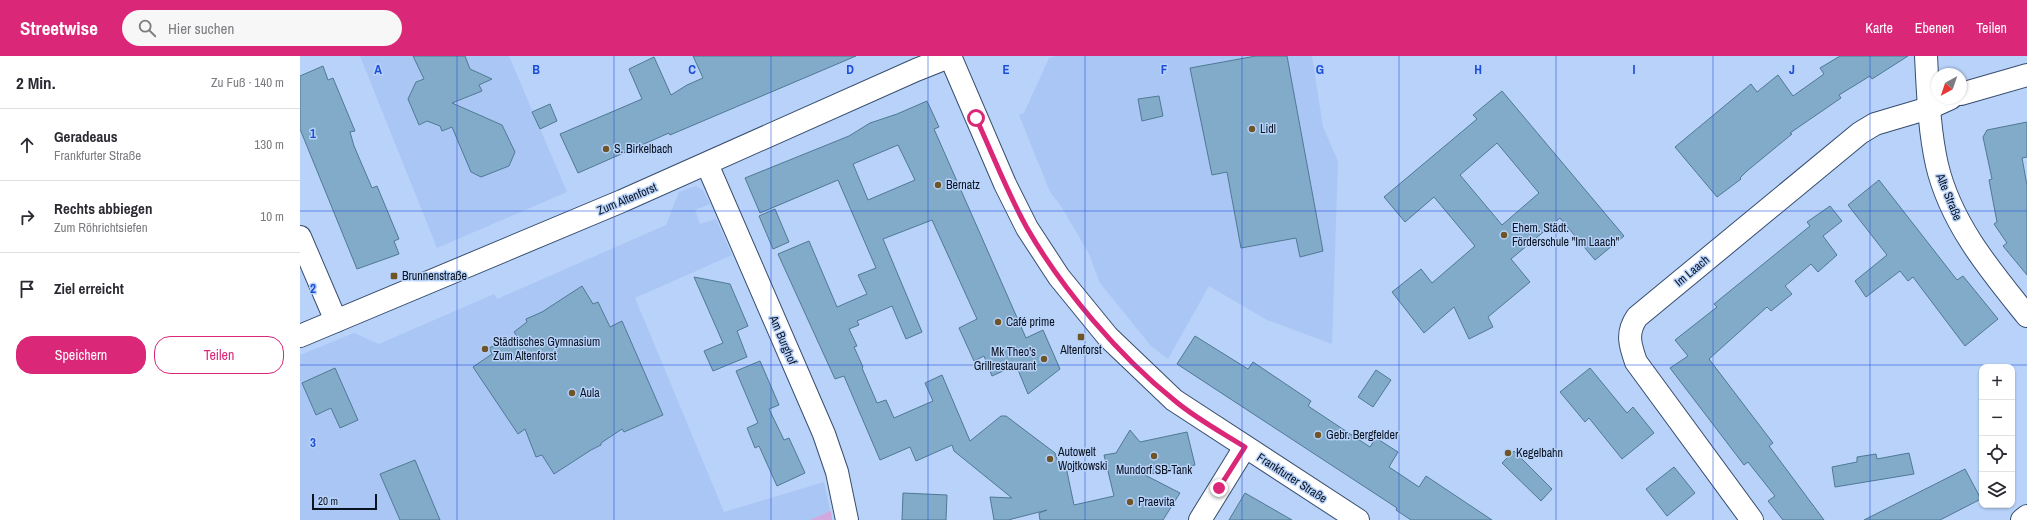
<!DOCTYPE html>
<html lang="de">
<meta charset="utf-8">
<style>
:root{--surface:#fff;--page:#f7f7f7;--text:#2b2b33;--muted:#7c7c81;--line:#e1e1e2;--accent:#db2777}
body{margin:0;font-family:"Archivo Narrow",sans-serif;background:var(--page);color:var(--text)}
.controls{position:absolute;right:12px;bottom:12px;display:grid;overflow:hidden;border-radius:8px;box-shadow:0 1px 3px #0004}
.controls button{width:36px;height:36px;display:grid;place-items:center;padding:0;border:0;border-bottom:1px solid var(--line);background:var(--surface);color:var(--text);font:20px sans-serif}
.compass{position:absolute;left:1631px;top:12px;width:36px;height:36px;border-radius:50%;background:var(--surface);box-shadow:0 1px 3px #0004;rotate:220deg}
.scale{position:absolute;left:12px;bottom:10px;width:65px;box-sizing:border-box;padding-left:4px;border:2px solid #0a1321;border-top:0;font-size:11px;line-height:14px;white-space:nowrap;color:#0a1321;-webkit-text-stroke:3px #b8d2fa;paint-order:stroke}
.stop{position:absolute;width:12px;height:12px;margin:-9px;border:3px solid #db2777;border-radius:50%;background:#fff}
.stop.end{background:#db2777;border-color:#fff;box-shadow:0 1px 4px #0008}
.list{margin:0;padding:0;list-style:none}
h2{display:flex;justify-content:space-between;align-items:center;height:52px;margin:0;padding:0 16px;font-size:17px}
h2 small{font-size:13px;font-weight:400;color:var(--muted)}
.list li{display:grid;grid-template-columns:26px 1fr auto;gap:12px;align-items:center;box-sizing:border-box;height:72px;padding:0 16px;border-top:1px solid var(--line)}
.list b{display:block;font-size:15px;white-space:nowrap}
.list p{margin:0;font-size:13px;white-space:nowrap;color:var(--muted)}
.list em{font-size:13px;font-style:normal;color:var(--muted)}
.actions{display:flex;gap:8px;padding:12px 16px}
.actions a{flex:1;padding:9px 0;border:1px solid var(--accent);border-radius:16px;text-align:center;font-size:14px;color:var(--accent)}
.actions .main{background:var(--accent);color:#fff}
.icon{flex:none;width:22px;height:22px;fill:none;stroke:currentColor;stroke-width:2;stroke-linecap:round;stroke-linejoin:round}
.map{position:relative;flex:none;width:1727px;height:464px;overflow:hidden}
header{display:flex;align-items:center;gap:24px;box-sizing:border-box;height:56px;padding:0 20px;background:var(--accent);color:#fff}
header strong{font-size:19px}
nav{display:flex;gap:22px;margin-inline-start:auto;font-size:14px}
.search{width:280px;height:36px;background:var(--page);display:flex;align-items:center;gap:10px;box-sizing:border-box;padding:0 14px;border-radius:22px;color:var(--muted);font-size:15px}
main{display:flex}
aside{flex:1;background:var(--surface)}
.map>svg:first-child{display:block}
.built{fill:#aac6f4}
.green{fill:#d3a8de}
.building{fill:#81abc8;stroke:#507994;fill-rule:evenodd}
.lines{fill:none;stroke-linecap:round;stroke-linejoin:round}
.minor-casing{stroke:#374d6e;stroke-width:24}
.major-casing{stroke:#374d6e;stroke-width:24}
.minor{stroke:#fff;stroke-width:22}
.major{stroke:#fff;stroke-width:22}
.route{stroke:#db2777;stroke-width:5}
.grid{fill:none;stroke:#1d4ed8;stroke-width:1;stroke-opacity:0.55}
.poi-dot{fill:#6e5426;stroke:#b8d2fa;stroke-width:1.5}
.labels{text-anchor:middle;stroke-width:3;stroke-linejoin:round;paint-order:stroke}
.poi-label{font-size:12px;fill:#0a1321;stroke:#b8d2fa;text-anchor:start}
.street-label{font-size:12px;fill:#0a1321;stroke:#b8d2fa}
.grid-label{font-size:13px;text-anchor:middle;font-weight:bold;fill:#1d4ed8;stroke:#b8d2fa;stroke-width:3;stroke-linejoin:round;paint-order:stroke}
</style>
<header>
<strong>Streetwise</strong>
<div class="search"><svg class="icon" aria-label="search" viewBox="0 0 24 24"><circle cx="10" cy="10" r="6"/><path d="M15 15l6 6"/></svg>Hier suchen</div>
<nav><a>Karte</a><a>Ebenen</a><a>Teilen</a></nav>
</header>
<main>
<aside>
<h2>2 Min.<small>Zu Fuß · 140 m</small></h2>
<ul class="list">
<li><svg class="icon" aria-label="ahead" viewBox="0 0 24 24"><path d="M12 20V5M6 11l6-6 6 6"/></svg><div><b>Geradeaus</b><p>Frankfurter Straße</p></div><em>130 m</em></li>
<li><svg class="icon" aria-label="right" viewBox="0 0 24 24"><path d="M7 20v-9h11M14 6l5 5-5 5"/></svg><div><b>Rechts abbiegen</b><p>Zum Röhrichtsiefen</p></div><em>10 m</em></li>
<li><svg class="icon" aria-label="arrive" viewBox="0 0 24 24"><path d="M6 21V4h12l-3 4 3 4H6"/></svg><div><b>Ziel erreicht</b></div></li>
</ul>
<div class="actions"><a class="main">Speichern</a><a>Teilen</a></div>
</aside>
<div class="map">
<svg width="1727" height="464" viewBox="0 0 1727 464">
<rect width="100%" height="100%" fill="#b8d2fa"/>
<g class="built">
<path d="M 60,0 L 209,0 L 267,136 L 137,192 Z"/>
<path d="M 756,0 L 1012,0 L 1023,71 L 1038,105 L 1032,288 L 967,264 L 909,230 L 868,303 L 851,290 L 800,227 L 789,198 L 761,150 L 750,136 L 719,59 L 724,57 L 749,2 Z"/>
<path d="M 396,130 L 403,134 L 410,148 L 395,154 L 400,168 L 416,163 L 432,199 L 335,242 L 424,456 L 524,426 L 532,464 L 0,464 L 0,299 L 54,277 L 79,288 L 194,238 L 197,243 L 366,169 L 379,136 Z"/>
</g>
<path class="green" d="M 531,455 L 532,464 L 510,464 Z"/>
<g class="building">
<path d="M 113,0 L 165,0 L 170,13 L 192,23 L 179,29 L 182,35 L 152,47 L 202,69 L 215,96 L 209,110 L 181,121 L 171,116 L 152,71 L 142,75 L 140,70 L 127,65 L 119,69 L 108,43 L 116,26 L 124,23 Z"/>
<path d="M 393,0 L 556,0 L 370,79 L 369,77 L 278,117 L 260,78 L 342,43 L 329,13 L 354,1 L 371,39 L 387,29 L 403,22 Z"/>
<path d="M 956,0 L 987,0 L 1023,195 L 1000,201 L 996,182 L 941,192 L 927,116 L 912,119 L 890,12 Z"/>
<path d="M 1540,0 L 1608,0 L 1572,23 L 1570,20 L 1539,39 L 1541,42 L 1490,77 L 1492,78 L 1447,115 L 1440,122 L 1441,123 L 1417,141 L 1375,91 L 1451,28 L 1457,36 L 1478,19 L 1493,40 L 1524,18 L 1520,12 Z"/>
<path d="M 23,10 L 28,24 L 33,22 L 55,75 L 50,76 L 54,90 L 72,132 L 77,130 L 99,183 L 94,185 L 99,198 L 57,213 L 0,73 L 0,20 Z"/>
<path d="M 1202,35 L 1324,180 L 1295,204 L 1260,162 L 1211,203 L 1230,226 L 1188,261 L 1193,271 L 1169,283 L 1154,251 L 1124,277 L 1092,236 L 1121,213 L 1132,227 L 1175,190 L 1134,141 L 1105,166 L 1084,141 L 1177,63 L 1173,59 ZM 1197,87 L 1239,137 L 1202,169 L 1160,119 Z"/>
<path d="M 859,40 L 863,60 L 842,65 L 838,43 Z"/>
<path d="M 627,45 L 639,71 L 634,73 L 726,282 L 743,274 L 760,313 L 728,338 L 716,309 L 692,320 L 684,300 L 674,305 L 659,272 L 677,263 L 632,164 L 583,183 L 622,276 L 606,283 L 592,250 L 557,265 L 559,269 L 549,273 L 557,290 L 554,291 L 563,311 L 562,312 L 577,347 L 586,344 L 594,362 L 633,345 L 625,327 L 642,319 L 670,385 L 701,360 L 706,360 L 755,397 L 758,407 L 765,406 L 774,449 L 814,440 L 804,399 L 816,397 L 830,374 L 840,386 L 887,376 L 895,409 L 845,419 L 880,437 L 863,464 L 740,464 L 739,457 L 747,454 L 708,464 L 694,464 L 690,441 L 712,442 L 654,395 L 652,389 L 616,405 L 610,391 L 580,404 L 544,320 L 535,323 L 478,198 L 509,185 L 537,251 L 567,238 L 558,219 L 576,212 L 538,124 L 460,157 L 445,122 L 549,80 L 570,67 L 597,58 ZM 598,89 L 615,124 L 568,144 L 553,108 Z"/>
<path d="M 250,48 L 257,65 L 240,73 L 232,56 Z"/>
<path d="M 1727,66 L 1727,101 L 1722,102 L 1727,129 L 1727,219 L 1703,190 L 1707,187 L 1694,168 L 1697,166 L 1689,124 L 1692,123 L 1683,81 L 1687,74 Z"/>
<path d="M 1579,124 L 1657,224 L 1663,220 L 1698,263 L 1665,290 L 1613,221 L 1608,225 L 1600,215 L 1566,241 L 1555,225 L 1587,199 L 1548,149 Z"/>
<path d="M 1530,150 L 1542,165 L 1523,180 L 1537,199 L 1518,216 L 1511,208 L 1485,230 L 1492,238 L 1471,255 L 1467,251 L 1409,303 L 1473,387 L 1469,390 L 1524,464 L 1483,464 L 1468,445 L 1475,440 L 1448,406 L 1444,409 L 1370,312 L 1388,300 L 1375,284 L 1417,251 L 1414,248 L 1510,170 L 1507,166 Z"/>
<path d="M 475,153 L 489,186 L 473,193 L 459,160 Z"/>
<path d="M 394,221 L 430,228 L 448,270 L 437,275 L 447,301 L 413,315 L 404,295 L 423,287 Z"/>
<path d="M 282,230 L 293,248 L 298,246 L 310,271 L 322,265 L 363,359 L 324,376 L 322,373 L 301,387 L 301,389 L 291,394 L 254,418 L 242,399 L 236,401 L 225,373 L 218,378 L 173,311 L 192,298 L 189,292 L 217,280 L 214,276 L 227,266 L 226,263 L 242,256 Z"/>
<path d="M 895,280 L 948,313 L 953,306 L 1011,345 L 1008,350 L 1070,391 L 1076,382 L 1098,396 L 1089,411 L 1119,431 L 1126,420 L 1192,464 L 1111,464 L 1096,454 L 1097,452 L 877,308 Z"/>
<path d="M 460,305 L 479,349 L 469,353 L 484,384 L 489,382 L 505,417 L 477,430 L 459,390 L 455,392 L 447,372 L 458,367 L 436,315 Z"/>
<path d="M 35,312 L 58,364 L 40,372 L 31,352 L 16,359 L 2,327 Z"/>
<path d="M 1290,312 L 1327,357 L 1333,351 L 1354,377 L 1322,403 L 1289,362 L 1285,366 L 1260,336 Z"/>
<path d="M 1076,314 L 1091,324 L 1073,351 L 1058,341 Z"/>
<path d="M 1214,395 L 1252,433 L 1241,445 L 1202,407 Z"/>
<path d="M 1609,397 L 1614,418 L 1535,431 L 1532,411 L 1557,406 L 1557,401 L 1576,398 L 1577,403 Z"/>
<path d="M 115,404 L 140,464 L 100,464 L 80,418 Z"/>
<path d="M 1374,411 L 1395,437 L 1367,460 L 1346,433 Z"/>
<path d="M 1665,413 L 1681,443 L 1640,464 L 1564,464 Z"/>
<path d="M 603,437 L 647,439 L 646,464 L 602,464 Z"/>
<path d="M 945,437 L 992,464 L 929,464 Z"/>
</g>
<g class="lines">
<defs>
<g id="minor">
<path d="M 1626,0 C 1628,37 1629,73 1637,109 C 1651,168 1690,214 1727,260"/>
<path d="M 1661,38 L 1727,19"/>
<path d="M 407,108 L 524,378 L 537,416 L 547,464"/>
<path d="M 0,181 L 36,265"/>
<path d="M 0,280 L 322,145 L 616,14 L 651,0"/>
<path d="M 900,464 L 945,391"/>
<path d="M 1452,464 L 1336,306 C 1330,289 1326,277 1337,261 L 1560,77 L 1575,68 L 1629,52 L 1651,42"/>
<path d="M 1722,464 L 1727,460"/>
</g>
<path id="major" d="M 650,0 L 705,128 L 727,172 L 759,221 L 808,281 L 874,344 L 1058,464"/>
</defs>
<use href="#minor" class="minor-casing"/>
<use href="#major" class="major-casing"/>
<use href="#minor" class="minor"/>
<use href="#major" class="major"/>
</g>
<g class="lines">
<path class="route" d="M 676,62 C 693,99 707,136 727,172 C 762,233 819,300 874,344 C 895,362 921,376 945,391 L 919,432"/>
</g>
<path class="grid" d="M 157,0 L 157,464M 314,0 L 314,464M 471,0 L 471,464M 628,0 L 628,464M 785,0 L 785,464M 942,0 L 942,464M 1099,0 L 1099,464M 1256,0 L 1256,464M 1413,0 L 1413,464M 1570,0 L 1570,464M 0,155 L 1727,155M 0,309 L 1727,309"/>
<g class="poi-dot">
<circle cx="952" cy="73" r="4"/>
<circle cx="306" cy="93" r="4"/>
<circle cx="638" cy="129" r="4"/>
<circle cx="1204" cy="179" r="4"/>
<rect x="90" y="216" width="8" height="8" rx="2"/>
<circle cx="698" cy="266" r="4"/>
<rect x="777" y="277" width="8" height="8" rx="2"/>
<circle cx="185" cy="293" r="4"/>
<circle cx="744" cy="303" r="4"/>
<circle cx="272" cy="337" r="4"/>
<circle cx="1018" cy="379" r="4"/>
<circle cx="1208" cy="397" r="4"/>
<circle cx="854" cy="400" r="4"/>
<circle cx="750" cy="403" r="4"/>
<circle cx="830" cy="446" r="4"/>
</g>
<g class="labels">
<g class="poi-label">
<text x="960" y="77">Lidl</text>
<text x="314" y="97">S. Birkelbach</text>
<text x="646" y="133">Bernatz</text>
<text x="1212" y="176">Ehem. Städt.<tspan x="1212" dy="14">Förderschule "Im Laach"</tspan></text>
<text x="102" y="224">Brunnenstraße</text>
<text x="706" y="270">Café prime</text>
<text x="193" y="290">Städtisches Gymnasium<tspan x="193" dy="14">Zum Altenforst</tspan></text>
<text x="781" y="298" text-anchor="middle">Altenforst</text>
<text x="736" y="300" text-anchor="end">Mk Theo's<tspan x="736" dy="14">Grillrestaurant</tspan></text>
<text x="280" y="341">Aula</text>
<text x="1026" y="383">Gebr. Bergfelder</text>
<text x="758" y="400">Autowelt<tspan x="758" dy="14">Wojtkowski</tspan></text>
<text x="1216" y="401">Kegelbahn</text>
<text x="854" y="418" text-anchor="middle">Mundorf SB-Tank</text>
<text x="838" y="450">Praevita</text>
</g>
<g class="street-label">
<text transform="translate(1649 141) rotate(68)" y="4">Alte Straße</text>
<text transform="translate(327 143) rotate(-23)" y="4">Zum Altenforst</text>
<text transform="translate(1392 215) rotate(-40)" y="4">Im Laach</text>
<text transform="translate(483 284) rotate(67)" y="4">Am Burghof</text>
<text transform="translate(992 422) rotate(33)" y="4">Frankfurter Straße</text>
</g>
</g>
<g class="grid-label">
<text x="78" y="18">A</text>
<text x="236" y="18">B</text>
<text x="392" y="18">C</text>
<text x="550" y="18">D</text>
<text x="706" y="18">E</text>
<text x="864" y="18">F</text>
<text x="1020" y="18">G</text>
<text x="1178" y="18">H</text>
<text x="1334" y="18">I</text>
<text x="1492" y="18">J</text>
<text x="13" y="82">1</text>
<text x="13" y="237">2</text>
<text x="13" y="391">3</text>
</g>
</svg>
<div class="controls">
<button>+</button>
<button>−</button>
<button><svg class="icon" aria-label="locate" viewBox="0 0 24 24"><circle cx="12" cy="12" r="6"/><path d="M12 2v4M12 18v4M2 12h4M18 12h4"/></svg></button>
<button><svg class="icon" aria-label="layers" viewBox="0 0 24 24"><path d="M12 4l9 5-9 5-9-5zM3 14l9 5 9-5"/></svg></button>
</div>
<svg class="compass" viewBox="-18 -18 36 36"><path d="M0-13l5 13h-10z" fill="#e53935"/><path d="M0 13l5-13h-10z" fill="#7c7c81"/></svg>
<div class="scale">20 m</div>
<div class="stop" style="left:676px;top:62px"></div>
<div class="stop end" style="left:919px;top:432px"></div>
</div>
</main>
